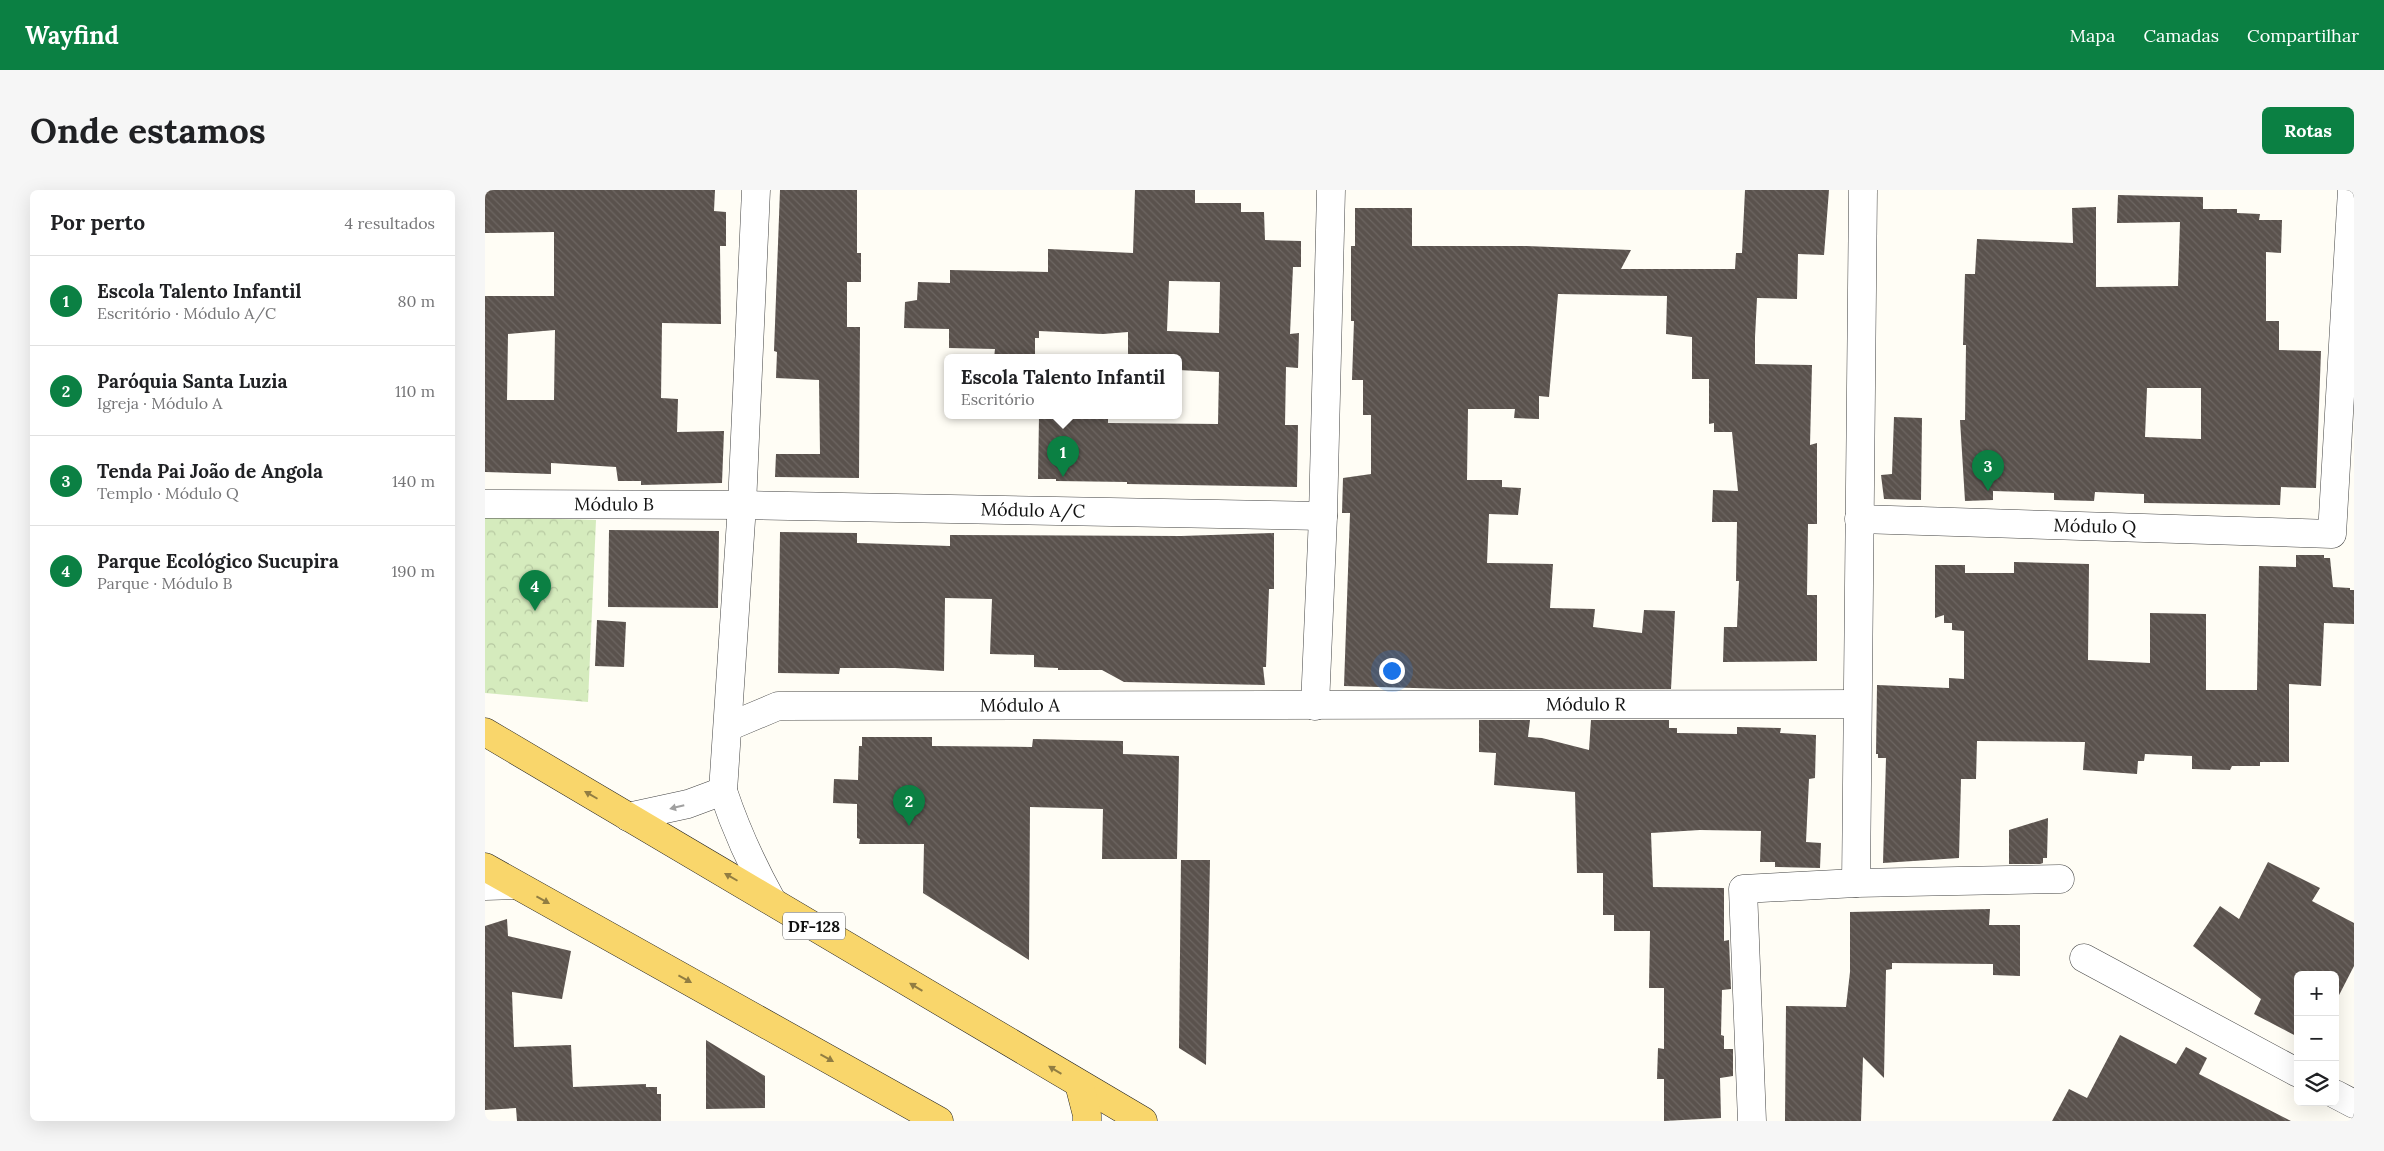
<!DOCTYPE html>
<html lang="pt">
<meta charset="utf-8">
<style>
:root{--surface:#fff;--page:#f6f6f6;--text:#202124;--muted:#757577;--line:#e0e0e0;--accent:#0b8043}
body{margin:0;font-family:Lora,serif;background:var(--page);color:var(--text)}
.controls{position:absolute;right:15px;bottom:15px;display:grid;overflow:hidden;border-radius:8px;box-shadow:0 5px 20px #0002}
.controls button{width:45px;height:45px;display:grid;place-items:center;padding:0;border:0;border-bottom:1px solid var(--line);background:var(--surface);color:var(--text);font:25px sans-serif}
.you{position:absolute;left:906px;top:480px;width:18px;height:18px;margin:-12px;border:4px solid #fff;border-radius:50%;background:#1a73e8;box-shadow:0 0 0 8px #1a73e833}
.badge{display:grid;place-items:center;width:32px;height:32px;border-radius:50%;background:var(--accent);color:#fff;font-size:16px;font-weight:700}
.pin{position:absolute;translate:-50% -41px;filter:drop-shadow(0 1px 2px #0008)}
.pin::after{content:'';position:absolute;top:26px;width:18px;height:15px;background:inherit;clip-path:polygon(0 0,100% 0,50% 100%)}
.popup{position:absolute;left:459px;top:164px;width:238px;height:65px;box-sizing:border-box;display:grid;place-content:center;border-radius:8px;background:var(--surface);filter:drop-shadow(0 1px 4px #0005);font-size:16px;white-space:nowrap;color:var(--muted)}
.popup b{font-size:19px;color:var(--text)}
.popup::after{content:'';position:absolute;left:50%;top:100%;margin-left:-10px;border:10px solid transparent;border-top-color:var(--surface)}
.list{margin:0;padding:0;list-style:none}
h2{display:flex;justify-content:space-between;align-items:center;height:65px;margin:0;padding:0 20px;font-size:21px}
h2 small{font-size:16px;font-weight:400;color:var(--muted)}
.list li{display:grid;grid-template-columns:32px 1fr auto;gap:15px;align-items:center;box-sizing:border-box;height:90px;padding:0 20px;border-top:1px solid var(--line)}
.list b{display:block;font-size:19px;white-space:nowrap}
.list p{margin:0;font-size:16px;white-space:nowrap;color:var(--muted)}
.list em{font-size:16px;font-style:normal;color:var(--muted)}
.icon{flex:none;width:28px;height:28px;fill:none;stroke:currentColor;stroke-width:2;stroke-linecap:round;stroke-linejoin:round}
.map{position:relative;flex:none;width:1869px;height:931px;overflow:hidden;border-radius:8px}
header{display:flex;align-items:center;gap:30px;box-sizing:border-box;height:70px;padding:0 25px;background:var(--accent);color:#fff}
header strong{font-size:24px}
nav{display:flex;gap:28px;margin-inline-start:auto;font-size:18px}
.intro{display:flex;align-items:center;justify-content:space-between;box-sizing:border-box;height:120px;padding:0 30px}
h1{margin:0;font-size:35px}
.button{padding:12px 22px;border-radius:8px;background:var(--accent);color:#fff;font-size:18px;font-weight:700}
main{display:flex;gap:30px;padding:0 30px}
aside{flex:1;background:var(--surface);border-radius:8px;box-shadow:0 5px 20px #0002}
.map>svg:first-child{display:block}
.park{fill:url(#park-crowns)}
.building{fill:url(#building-back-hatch);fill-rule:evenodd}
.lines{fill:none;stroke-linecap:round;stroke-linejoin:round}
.street-casing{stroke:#444;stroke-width:29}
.primary-casing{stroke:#222;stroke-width:29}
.street{stroke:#fff;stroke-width:28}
.primary{stroke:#f9d66b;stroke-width:28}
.oneway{fill:#917d42}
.oneway2{fill:#a0a0a0}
.labels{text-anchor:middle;stroke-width:5;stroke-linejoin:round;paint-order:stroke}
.shield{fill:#fff;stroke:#585858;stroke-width:1}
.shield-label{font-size:16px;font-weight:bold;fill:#111}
.street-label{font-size:18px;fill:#111;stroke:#fff}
</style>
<header>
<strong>Wayfind</strong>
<nav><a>Mapa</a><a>Camadas</a><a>Compartilhar</a></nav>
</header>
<div class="intro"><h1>Onde estamos</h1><a class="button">Rotas</a></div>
<main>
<aside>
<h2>Por perto<small>4 resultados</small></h2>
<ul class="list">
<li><span class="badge">1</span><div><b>Escola Talento Infantil</b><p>Escritório · Módulo A/C</p></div><em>80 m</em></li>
<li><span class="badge">2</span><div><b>Paróquia Santa Luzia</b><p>Igreja · Módulo A</p></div><em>110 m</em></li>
<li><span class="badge">3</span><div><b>Tenda Pai João de Angola</b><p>Templo · Módulo Q</p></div><em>140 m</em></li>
<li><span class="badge">4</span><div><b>Parque Ecológico Sucupira</b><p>Parque · Módulo B</p></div><em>190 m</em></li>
</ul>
</aside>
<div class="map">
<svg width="1869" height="931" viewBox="0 0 1869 931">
<defs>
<pattern id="park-crowns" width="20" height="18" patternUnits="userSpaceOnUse" patternTransform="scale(1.25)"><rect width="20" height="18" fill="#d5ebbd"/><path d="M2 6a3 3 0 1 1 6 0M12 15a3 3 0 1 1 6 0" fill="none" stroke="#b6c8a1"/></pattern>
<pattern id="building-back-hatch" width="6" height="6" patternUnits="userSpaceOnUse" patternTransform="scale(1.25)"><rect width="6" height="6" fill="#5a524d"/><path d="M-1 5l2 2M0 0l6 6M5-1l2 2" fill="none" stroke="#6d6662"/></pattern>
</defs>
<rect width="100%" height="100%" fill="#fffdf5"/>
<path class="park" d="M 0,327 L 111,330 L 103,512 L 0,503 Z"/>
<g class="building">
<path d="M 0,0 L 230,0 L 229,21 L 241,22 L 241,56 L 235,56 L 236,134 L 177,133 L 176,208 L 193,209 L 192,242 L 239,241 L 237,293 L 156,295 L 156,291 L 133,291 L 131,277 L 66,273 L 66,284 L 0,282 L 0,106 L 69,106 L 69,42 L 0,43 ZM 70,140 L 69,210 L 22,210 L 23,144 Z"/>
<path d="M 295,0 L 372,0 L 372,63 L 376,63 L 376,92 L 362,92 L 362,137 L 375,137 L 374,288 L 290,287 L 291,264 L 335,264 L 334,190 L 291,188 L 292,162 L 289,161 Z"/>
<path d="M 650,0 L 710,0 L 710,13 L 756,13 L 756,22 L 779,22 L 780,50 L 816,51 L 816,77 L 808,77 L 805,144 L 814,143 L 813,178 L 801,177 L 800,235 L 813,235 L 812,297 L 642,294 L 642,292 L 571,291 L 571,289 L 553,289 L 554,226 L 623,226 L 623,233 L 733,234 L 734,182 L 693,180 L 693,168 L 643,168 L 643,142 L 618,144 L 554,141 L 554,148 L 550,148 L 550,168 L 509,168 L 510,159 L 464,158 L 464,139 L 419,138 L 420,112 L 432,110 L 433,92 L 465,93 L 465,80 L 563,82 L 563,59 L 648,63 ZM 684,91 L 735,92 L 734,143 L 682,141 Z"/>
<path d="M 1260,0 L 1344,0 L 1339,65 L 1313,64 L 1312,109 L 1272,108 L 1270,147 L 1270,174 L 1327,175 L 1325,255 L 1332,253 L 1332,334 L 1323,334 L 1322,405 L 1332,405 L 1332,471 L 1238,472 L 1239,437 L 1252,437 L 1254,391 L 1251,391 L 1252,332 L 1227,332 L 1228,300 L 1253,301 L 1247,242 L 1229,242 L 1229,233 L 1224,234 L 1224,189 L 1207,189 L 1207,147 L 1181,144 L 1182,106 L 1073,104 L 1064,207 L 1054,206 L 1054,229 L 1029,228 L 1030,219 L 983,219 L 982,290 L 1017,290 L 1017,297 L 1036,298 L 1033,325 L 1004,324 L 1002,373 L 1068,374 L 1065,418 L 1110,419 L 1108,437 L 1157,443 L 1159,420 L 1190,421 L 1186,499 L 963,499 L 859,496 L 865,323 L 857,323 L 858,288 L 886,284 L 886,225 L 878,225 L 878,190 L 867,190 L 869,131 L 866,131 L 866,56 L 870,56 L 870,18 L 927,18 L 927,56 L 1041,56 L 1146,60 L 1136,79 L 1250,79 L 1251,63 L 1257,63 Z"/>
<path d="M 1633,5 L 1718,7 L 1718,19 L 1752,19 L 1752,23 L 1775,24 L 1774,30 L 1797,30 L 1796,63 L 1781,62 L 1781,131 L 1794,131 L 1794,160 L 1836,161 L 1831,298 L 1796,297 L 1795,315 L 1659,313 L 1659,304 L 1610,302 L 1609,311 L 1569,310 L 1569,303 L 1508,301 L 1508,310 L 1480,311 L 1475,230 L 1480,230 L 1481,155 L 1478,155 L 1480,84 L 1490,84 L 1492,49 L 1588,53 L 1587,18 L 1611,17 L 1611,97 L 1693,96 L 1695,32 L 1632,33 ZM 1662,198 L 1716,198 L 1716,249 L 1660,247 Z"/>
<path d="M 1409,227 L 1437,228 L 1436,310 L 1399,309 L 1396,285 L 1407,284 Z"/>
<path d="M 124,340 L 234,341 L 233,418 L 123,417 Z"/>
<path d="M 295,342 L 372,343 L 372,353 L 465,356 L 465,345 L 696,346 L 789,343 L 789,399 L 784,399 L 781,477 L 778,477 L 780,495 L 639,492 L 617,480 L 573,480 L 573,478 L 549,477 L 549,465 L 505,464 L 507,409 L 460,408 L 459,481 L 410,478 L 355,478 L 354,484 L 293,483 Z"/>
<path d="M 1811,365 L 1839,365 L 1839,368 L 1845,368 L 1848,397 L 1865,398 L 1865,400 L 1869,400 L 1869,434 L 1839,433 L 1836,496 L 1804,494 L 1804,572 L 1775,572 L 1775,576 L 1747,576 L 1745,580 L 1707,579 L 1707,566 L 1660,564 L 1659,571 L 1653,571 L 1652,584 L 1598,580 L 1600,552 L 1492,551 L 1491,589 L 1476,589 L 1474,668 L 1398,673 L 1401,568 L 1393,568 L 1393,564 L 1391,564 L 1392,495 L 1464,498 L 1464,488 L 1479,489 L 1479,441 L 1467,440 L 1467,433 L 1459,433 L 1459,425 L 1450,428 L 1450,375 L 1480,375 L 1480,383 L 1529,383 L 1529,372 L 1604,374 L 1603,470 L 1665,473 L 1665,423 L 1721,424 L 1721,500 L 1772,500 L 1774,376 L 1811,377 Z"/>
<path d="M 112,430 L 141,432 L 139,477 L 110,476 Z"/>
<path d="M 994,530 L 1045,530 L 1043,547 L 1057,548 L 1104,560 L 1106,530 L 1184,530 L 1184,538 L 1192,538 L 1192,543 L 1252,544 L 1252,537 L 1296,538 L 1295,543 L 1331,545 L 1330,588 L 1324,589 L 1321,652 L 1336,653 L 1335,678 L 1290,677 L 1290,672 L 1275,672 L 1276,641 L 1215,640 L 1166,643 L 1168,697 L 1239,698 L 1239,751 L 1244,750 L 1246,799 L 1237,800 L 1236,845 L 1239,846 L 1239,859 L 1248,859 L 1248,886 L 1235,888 L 1236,928 L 1179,931 L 1179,889 L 1172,889 L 1173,858 L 1179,859 L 1179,798 L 1164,798 L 1165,741 L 1129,741 L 1129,725 L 1118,725 L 1118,683 L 1092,683 L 1090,602 L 1009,595 L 1011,563 L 994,562 Z"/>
<path d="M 377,547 L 447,547 L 447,556 L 547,557 L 548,549 L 638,551 L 638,564 L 694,566 L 692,669 L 617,669 L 618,619 L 545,617 L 544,770 L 438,703 L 439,654 L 374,654 L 375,649 L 372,648 L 372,614 L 348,613 L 349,589 L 373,590 L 374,556 L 377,556 Z"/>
<path d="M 1563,628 L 1562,668 L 1558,668 L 1558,673 L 1555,674 L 1524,674 L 1524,640 Z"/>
<path d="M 696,670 L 725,670 L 721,875 L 694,858 Z"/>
<path d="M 1783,672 L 1835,698 L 1827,711 L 1869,733 L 1869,776 L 1850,813 L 1850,785 L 1813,785 L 1813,847 L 1769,824 L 1776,809 L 1708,756 L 1735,716 L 1754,729 Z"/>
<path d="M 1505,719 L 1504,735 L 1535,735 L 1535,786 L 1508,785 L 1508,774 L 1407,773 L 1407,779 L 1401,780 L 1399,888 L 1378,867 L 1376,931 L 1300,931 L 1301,816 L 1361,817 L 1365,782 L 1365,722 Z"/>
<path d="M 22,729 L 23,746 L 86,761 L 77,809 L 27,802 L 29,857 L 86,855 L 88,897 L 161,894 L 161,897 L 172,897 L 172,904 L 176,904 L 176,931 L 32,931 L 31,918 L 0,920 L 0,736 Z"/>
<path d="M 1635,845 L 1691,874 L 1701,857 L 1722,868 L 1714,884 L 1806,931 L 1567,931 L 1584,899 L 1602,908 Z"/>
<path d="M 221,850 L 280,886 L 280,918 L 221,919 Z"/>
</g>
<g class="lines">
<defs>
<g id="street">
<path d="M 271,0 L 257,315 L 238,601 C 251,640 267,675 287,711"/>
<path id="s1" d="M 0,314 L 257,315 L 838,326"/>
<path id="s2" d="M 1374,329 L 1847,344 L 1867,0"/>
<path d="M 830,516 L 838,326 L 846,0"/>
<path id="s3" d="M 243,537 L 293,516 L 1372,514"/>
<path d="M 143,627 L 203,614 L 238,601"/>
<path d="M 1371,693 L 1378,0"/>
<path d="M 0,696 L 30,695"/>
<path d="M 1599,768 L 1813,883"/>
<path d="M 1850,904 L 1869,914"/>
<path d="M 1267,931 L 1258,699 L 1371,693 L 1575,689"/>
</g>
<g id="primary">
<path d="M 0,542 L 658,931"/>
<path d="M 0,677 L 454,931"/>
<path d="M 594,894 L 602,925 L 602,931"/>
</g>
</defs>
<use href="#street" class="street-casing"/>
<use href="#primary" class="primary-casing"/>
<use href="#street" class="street"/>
<use href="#primary" class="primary"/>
</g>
<defs><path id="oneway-solid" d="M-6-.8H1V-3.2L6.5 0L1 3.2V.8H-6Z" transform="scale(1.25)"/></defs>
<g class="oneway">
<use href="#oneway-solid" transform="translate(106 605) rotate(-150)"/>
<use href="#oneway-solid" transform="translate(246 687) rotate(-150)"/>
<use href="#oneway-solid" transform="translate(58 710) rotate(29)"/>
<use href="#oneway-solid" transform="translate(200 789) rotate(29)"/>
<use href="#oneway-solid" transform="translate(431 797) rotate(-149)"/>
<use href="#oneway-solid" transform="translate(342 868) rotate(29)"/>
<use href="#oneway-solid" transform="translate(570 880) rotate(-149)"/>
</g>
<use class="oneway2" href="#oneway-solid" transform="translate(192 617) rotate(166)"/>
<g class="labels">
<rect class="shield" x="298" y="722.5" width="62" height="27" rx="4"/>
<g class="shield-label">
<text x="329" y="742">DF-128</text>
</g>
<g class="street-label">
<text dy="6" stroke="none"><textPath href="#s1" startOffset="129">Módulo B</textPath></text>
<text dy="6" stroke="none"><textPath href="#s1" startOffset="548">Módulo A/C</textPath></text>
<text dy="6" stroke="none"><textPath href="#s2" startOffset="236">Módulo Q</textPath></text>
<text dy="6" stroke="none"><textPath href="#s3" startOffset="862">Módulo R</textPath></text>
<text dy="6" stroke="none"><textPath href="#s3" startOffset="296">Módulo A</textPath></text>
</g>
</g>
</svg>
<div class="controls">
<button>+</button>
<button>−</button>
<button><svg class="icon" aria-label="layers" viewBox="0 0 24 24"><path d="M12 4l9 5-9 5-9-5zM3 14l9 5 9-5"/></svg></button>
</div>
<div class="you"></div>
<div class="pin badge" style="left:578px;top:287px">1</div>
<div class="popup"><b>Escola Talento Infantil</b>Escritório</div>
<div class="pin badge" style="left:424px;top:636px">2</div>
<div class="pin badge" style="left:1503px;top:301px">3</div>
<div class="pin badge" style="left:50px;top:421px">4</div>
</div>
</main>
